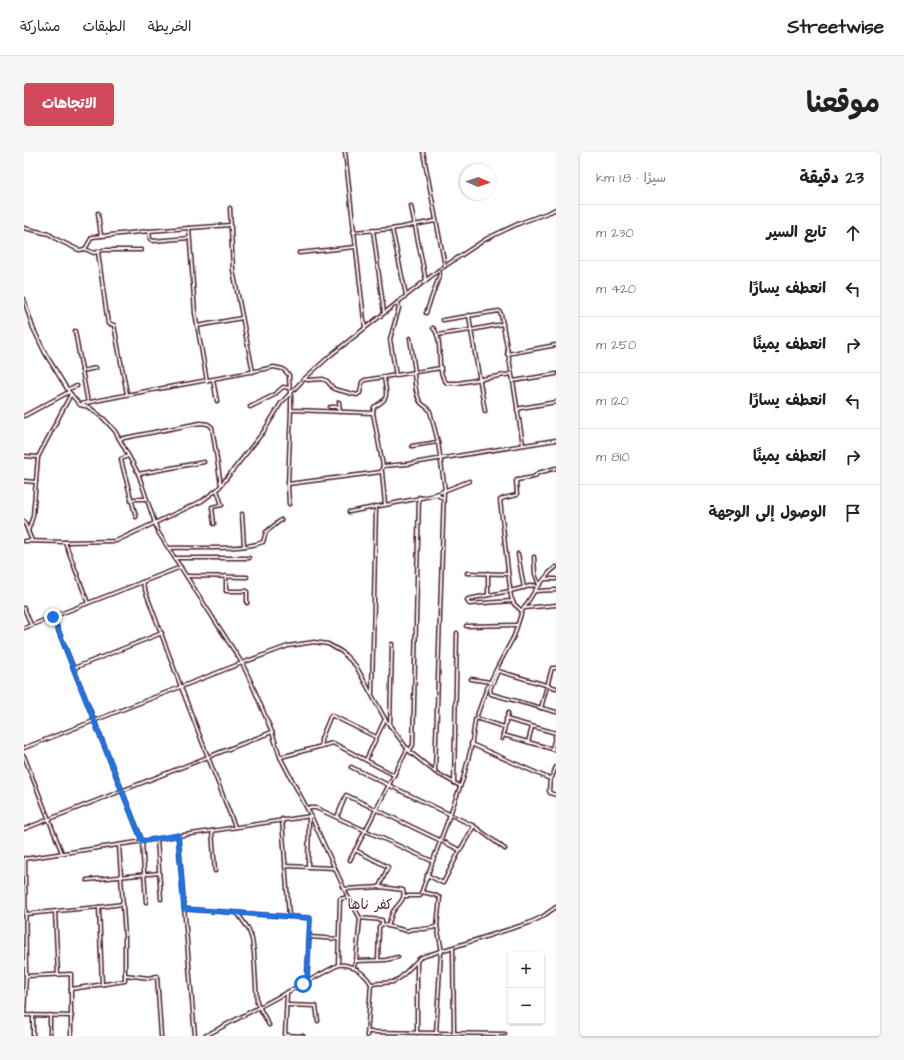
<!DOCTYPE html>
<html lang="ar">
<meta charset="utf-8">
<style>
:root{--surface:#fff;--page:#f6f6f6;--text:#222;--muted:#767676;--line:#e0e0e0;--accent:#d1495b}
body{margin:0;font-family:"Architects Daughter","Playpen Sans Arabic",sans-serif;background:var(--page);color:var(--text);direction:rtl}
.controls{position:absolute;right:12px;bottom:12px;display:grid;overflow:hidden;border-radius:4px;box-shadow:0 1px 3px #0004}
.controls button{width:36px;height:36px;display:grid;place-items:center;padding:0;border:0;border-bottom:1px solid var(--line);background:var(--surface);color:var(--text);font:20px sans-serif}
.compass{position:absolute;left:436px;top:12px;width:36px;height:36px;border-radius:50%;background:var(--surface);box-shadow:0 1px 3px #0004;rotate:92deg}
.stop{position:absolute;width:12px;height:12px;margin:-9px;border:3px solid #1a73e8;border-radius:50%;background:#fff}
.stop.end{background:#1a73e8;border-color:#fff;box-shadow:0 1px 4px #0008}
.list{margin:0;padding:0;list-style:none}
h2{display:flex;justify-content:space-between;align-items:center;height:52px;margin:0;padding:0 16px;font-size:17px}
h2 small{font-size:13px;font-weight:400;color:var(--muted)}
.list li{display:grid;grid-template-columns:26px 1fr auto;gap:12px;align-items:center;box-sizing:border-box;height:56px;padding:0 16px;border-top:1px solid var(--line)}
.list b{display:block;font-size:15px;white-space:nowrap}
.list em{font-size:13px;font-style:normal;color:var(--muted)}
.icon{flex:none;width:22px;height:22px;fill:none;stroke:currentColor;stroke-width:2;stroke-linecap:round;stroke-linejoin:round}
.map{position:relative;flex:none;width:532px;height:884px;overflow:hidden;direction:ltr;border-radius:4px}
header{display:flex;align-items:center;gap:24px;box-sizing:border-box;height:56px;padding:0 20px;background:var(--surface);border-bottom:1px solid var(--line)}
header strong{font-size:19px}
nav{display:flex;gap:22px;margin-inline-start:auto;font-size:14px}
.intro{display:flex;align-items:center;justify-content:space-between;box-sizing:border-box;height:96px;padding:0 24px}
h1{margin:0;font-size:28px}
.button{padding:10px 18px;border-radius:4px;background:var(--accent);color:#fff;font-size:14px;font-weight:700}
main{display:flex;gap:24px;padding:0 24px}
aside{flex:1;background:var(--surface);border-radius:4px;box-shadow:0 1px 3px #0004}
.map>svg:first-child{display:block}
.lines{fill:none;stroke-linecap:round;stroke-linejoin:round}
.minor-casing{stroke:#4a1f2b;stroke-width:5}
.minor{stroke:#fff;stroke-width:2}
.route{stroke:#1a73e8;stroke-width:5}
.labels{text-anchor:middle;stroke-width:3;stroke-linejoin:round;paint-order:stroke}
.quarter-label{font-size:14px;fill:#4a1f2b;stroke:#fff}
</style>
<header>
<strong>Streetwise</strong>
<nav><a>الخريطة</a><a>الطبقات</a><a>مشاركة</a></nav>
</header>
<div class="intro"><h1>موقعنا</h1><a class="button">الاتجاهات</a></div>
<main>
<aside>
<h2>23 دقيقة<small>سيرًا · 1.8 km</small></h2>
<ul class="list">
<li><svg class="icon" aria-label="ahead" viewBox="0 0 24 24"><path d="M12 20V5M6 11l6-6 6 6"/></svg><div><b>تابع السير</b></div><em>230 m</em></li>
<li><svg class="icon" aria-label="left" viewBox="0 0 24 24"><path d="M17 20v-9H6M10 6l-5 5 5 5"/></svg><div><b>انعطف يسارًا</b></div><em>420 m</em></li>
<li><svg class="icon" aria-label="right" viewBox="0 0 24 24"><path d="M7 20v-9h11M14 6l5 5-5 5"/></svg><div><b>انعطف يمينًا</b></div><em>250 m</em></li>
<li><svg class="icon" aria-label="left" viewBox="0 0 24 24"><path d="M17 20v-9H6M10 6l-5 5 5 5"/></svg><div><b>انعطف يسارًا</b></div><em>120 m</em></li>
<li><svg class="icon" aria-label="right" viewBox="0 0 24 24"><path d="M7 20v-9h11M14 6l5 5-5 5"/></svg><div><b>انعطف يمينًا</b></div><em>810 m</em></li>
<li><svg class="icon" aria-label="arrive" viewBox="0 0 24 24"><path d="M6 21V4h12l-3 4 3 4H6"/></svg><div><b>الوصول إلى الوجهة</b></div></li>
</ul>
</aside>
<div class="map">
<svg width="532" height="884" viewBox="0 0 532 884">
<rect width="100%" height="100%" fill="#fff"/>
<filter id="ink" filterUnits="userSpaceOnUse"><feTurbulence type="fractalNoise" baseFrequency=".025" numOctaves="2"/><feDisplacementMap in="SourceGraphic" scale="8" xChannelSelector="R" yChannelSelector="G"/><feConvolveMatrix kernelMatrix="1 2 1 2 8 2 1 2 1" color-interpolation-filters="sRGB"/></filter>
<g filter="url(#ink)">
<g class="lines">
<defs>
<g id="minor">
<path d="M 321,0 L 341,176"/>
<path d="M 399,0 L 421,114"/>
<path d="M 387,54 L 402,129"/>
<path d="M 206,56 L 209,118 L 229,220"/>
<path d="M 74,61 L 77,84"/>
<path d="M 0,76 L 25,82 L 34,88 L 55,98 L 61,97 L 70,101 L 79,98 L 117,98"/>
<path d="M 165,76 L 207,73"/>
<path d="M 368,77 L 382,143"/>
<path d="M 349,78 L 360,161"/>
<path d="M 125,79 L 165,76 L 171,161 L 183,229"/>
<path d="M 329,80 L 368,77 L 411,69"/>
<path d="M 61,97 L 68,85 L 125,79 L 126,87 L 129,89 L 165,86"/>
<path d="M 74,100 L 84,172 L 90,173 L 103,242"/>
<path d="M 275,101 L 331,95"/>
<path d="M 0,147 L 9,176 L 21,201 L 45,240 L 56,253 L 65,255 L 80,267 L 91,279 L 114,321 L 134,380 L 218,511 L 227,530 L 248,580 L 256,605 L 287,664 L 324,745 L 336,766 L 332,809 L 329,816"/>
<path d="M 402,161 L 416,122 L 415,118"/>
<path d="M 419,168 L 475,159 L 477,162 L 489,229 L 532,222"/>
<path d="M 173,174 L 218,166"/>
<path d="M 409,176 C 421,188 410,220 423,231 L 434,231 L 487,222"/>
<path d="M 51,179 L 64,251"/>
<path d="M 413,183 L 447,178 L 445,163"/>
<path d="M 386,186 L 391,220 L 390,222 C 391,231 391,243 397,251 C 400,254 404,255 406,259 L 414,290 L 421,338"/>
<path d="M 483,202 L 532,193"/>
<path d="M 58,219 L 72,216"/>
<path d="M 372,224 L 366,187 L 375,156 L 374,150"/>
<path d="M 280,227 L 284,228 L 299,227 L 303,229 L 310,237 L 333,243 L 336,241 L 338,230 L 341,228 L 417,216"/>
<path d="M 189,228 L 193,249"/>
<path d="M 489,229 L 499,293"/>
<path d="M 44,237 L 53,234"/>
<path d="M 267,241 L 267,257 L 269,258 L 349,261"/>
<path d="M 315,250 L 316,260"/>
<path d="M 57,252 C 121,238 186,229 250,215 L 259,217 L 265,223 L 266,242"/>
<path d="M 226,255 L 250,243 L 259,235 L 265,236"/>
<path d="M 306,255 L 315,255"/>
<path d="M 267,257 L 264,332 L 357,320 L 359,314 L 349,261 L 350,255 C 367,246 362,242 360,225"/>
<path d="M 493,258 L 497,256 L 532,250"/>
<path d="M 461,259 L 447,178 L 479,172"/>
<path d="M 0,264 L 45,240"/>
<path d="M 95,287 L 176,271 L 184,272 L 188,275 L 197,333"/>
<path d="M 388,294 L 414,290"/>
<path d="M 0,304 L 14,305"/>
<path d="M 104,304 L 97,307 L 98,312 L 112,365"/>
<path d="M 359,314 L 383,312 L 532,288"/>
<path d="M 358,320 L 361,352"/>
<path d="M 114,322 L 180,310"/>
<path d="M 0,329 L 12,330"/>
<path d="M 264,332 L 265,352"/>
<path d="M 411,342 L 419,346"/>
<path d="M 107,349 L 110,347 L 122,347"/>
<path d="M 325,360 L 407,344 L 445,329"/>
<path d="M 218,362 L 220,394"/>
<path d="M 0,369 L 8,389"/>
<path d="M 190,372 L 188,355 L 198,353 L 193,338"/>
<path d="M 4,379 L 9,364 L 14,305 L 47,242"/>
<path d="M 0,389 L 41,390 L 92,389 L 178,349 L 194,337 L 240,279 L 257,251 L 280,227 L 308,202 L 415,118 L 462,87 L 496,71 L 526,60 L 532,57"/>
<path d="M 41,390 L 64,451"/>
<path d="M 145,396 C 171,395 216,399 239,390 L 242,380 L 257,368"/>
<path d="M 494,402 L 500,436"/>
<path d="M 510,405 L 511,422 L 515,433"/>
<path d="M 151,406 L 225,406"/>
<path d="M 443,421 L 483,422"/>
<path d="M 464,421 L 464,443"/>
<path d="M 163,424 L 223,425"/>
<path d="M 202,424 L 202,439 L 223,439 L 223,451"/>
<path d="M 521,427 L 532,427"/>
<path d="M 118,430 L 157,535 L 211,675"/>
<path d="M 511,439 L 532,438"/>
<path d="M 488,449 L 445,452 L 443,448 L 444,447 L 486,439 L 510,433 L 513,435"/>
<path d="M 0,456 L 7,473"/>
<path d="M 500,456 L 532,453"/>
<path d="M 498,459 L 490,452 L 487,445 L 476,348 L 480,346 L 493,343 L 492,329 L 493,328 L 510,325 L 514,321 L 532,316"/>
<path d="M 29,465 L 118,689 L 122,750"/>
<path d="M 442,474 L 493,473"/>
<path d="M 0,476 L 157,415"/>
<path d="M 50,516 L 138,481"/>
<path d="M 474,519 L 466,537 L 467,542 L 532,560"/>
<path d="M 474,519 L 532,536"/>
<path d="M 447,527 L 466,530"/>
<path d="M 348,541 L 352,354"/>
<path d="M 517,556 L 528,516 L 532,516"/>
<path d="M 452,566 L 480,575"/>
<path d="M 482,567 L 532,581"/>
<path d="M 366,574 L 368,492"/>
<path d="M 479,583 L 532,598"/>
<path d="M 478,587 L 484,561"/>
<path d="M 504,590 L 508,575"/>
<path d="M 447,592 L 524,626 L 528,625 L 532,615"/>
<path d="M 297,594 L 297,587 L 307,563 L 352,585"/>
<path d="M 0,596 L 218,511 L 264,494 L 290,490 L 304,492 L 318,500 L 332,514 L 361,567 L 385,599 L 411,620 L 436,634"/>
<path d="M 528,597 L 532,581"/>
<path d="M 385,599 L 389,593 L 395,345"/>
<path d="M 0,604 L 38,701"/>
<path d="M 257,605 L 309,591 L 370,623"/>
<path d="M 342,608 L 361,567"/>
<path d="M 327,615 L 450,674 L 481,697"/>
<path d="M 411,620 L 420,338"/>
<path d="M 526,626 L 525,639 L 526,641 L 532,643"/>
<path d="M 430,631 L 433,481"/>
<path d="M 283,656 L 292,656 L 408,709"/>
<path d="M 313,665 L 322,643 L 436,698"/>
<path d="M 258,667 L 265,765"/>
<path d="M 0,677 L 248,580"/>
<path d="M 188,679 L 191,719"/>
<path d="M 154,683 L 171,884"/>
<path d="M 133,687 L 137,747"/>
<path d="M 331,698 L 364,715 L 355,735"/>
<path d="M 1,706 L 2,824 L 0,863 L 48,864"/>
<path d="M 0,707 L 287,664"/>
<path d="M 326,708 L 384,596"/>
<path d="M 261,714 L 311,716"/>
<path d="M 284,715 L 285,664"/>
<path d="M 403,723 L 419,731 L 436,698 L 450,674"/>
<path d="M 63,728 L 135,721"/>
<path d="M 320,737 L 357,735 L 379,738 C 382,747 375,751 370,758 C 367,762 366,769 364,774 L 358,772 L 355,775 L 354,808"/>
<path d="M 398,740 L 411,743 L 416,746 L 413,774 L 418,800"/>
<path d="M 380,744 L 396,744 L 439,627 L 447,596 L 451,569 L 461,541 L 472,518 L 490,484 L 498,459 L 512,437 L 526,420 L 532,415"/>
<path d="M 75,755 L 99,752"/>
<path d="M 160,757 L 286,766 L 283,830"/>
<path d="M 31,760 L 34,823"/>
<path d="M 2,762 L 75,755 L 78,833"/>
<path d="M 214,762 L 224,776 L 228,787 L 230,801 L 233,851 L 245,873"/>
<path d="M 336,766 L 358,768 L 358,772"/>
<path d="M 364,774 L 383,779 C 391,774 401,780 413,774"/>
<path d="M 286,785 L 314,787"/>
<path d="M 429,796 L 430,881"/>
<path d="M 332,809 L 362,808 L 374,805"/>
<path d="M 314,813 L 316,747 L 324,745"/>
<path d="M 101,823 L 125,826 L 133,824 L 137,884"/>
<path d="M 2,824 L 47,822 L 47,884"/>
<path d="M 47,837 L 101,829 L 101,785 L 95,693"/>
<path d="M 263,853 L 292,854 L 294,869"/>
<path d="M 344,880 L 481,882"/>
<path d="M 393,881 L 393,810"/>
<path d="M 412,881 L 417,800"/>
<path d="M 261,883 L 279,884"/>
<path d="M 9,884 L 9,863"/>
<path d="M 26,884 L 26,863"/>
<path d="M 181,884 L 314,813 C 326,811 341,821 347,832 L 369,830 L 376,826 L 396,806 L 401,804 L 505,771 L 518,765 L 532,755"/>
<path d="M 261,884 L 263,841"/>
<path d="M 343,884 L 347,832"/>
</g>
</defs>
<use href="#minor" class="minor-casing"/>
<use href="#minor" class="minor"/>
</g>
</g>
<g class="lines" filter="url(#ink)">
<path class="route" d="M 29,465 L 118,689 L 154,683 L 160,757 L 286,766 L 283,830 L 279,832"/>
</g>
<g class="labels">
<g class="quarter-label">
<text x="346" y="757">كفر ناها</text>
</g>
</g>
</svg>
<div class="controls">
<button>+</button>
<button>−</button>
</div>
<svg class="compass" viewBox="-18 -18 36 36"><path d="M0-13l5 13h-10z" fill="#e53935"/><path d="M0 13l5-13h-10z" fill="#767676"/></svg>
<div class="stop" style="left:279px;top:832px"></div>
<div class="stop end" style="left:29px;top:465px"></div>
</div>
</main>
